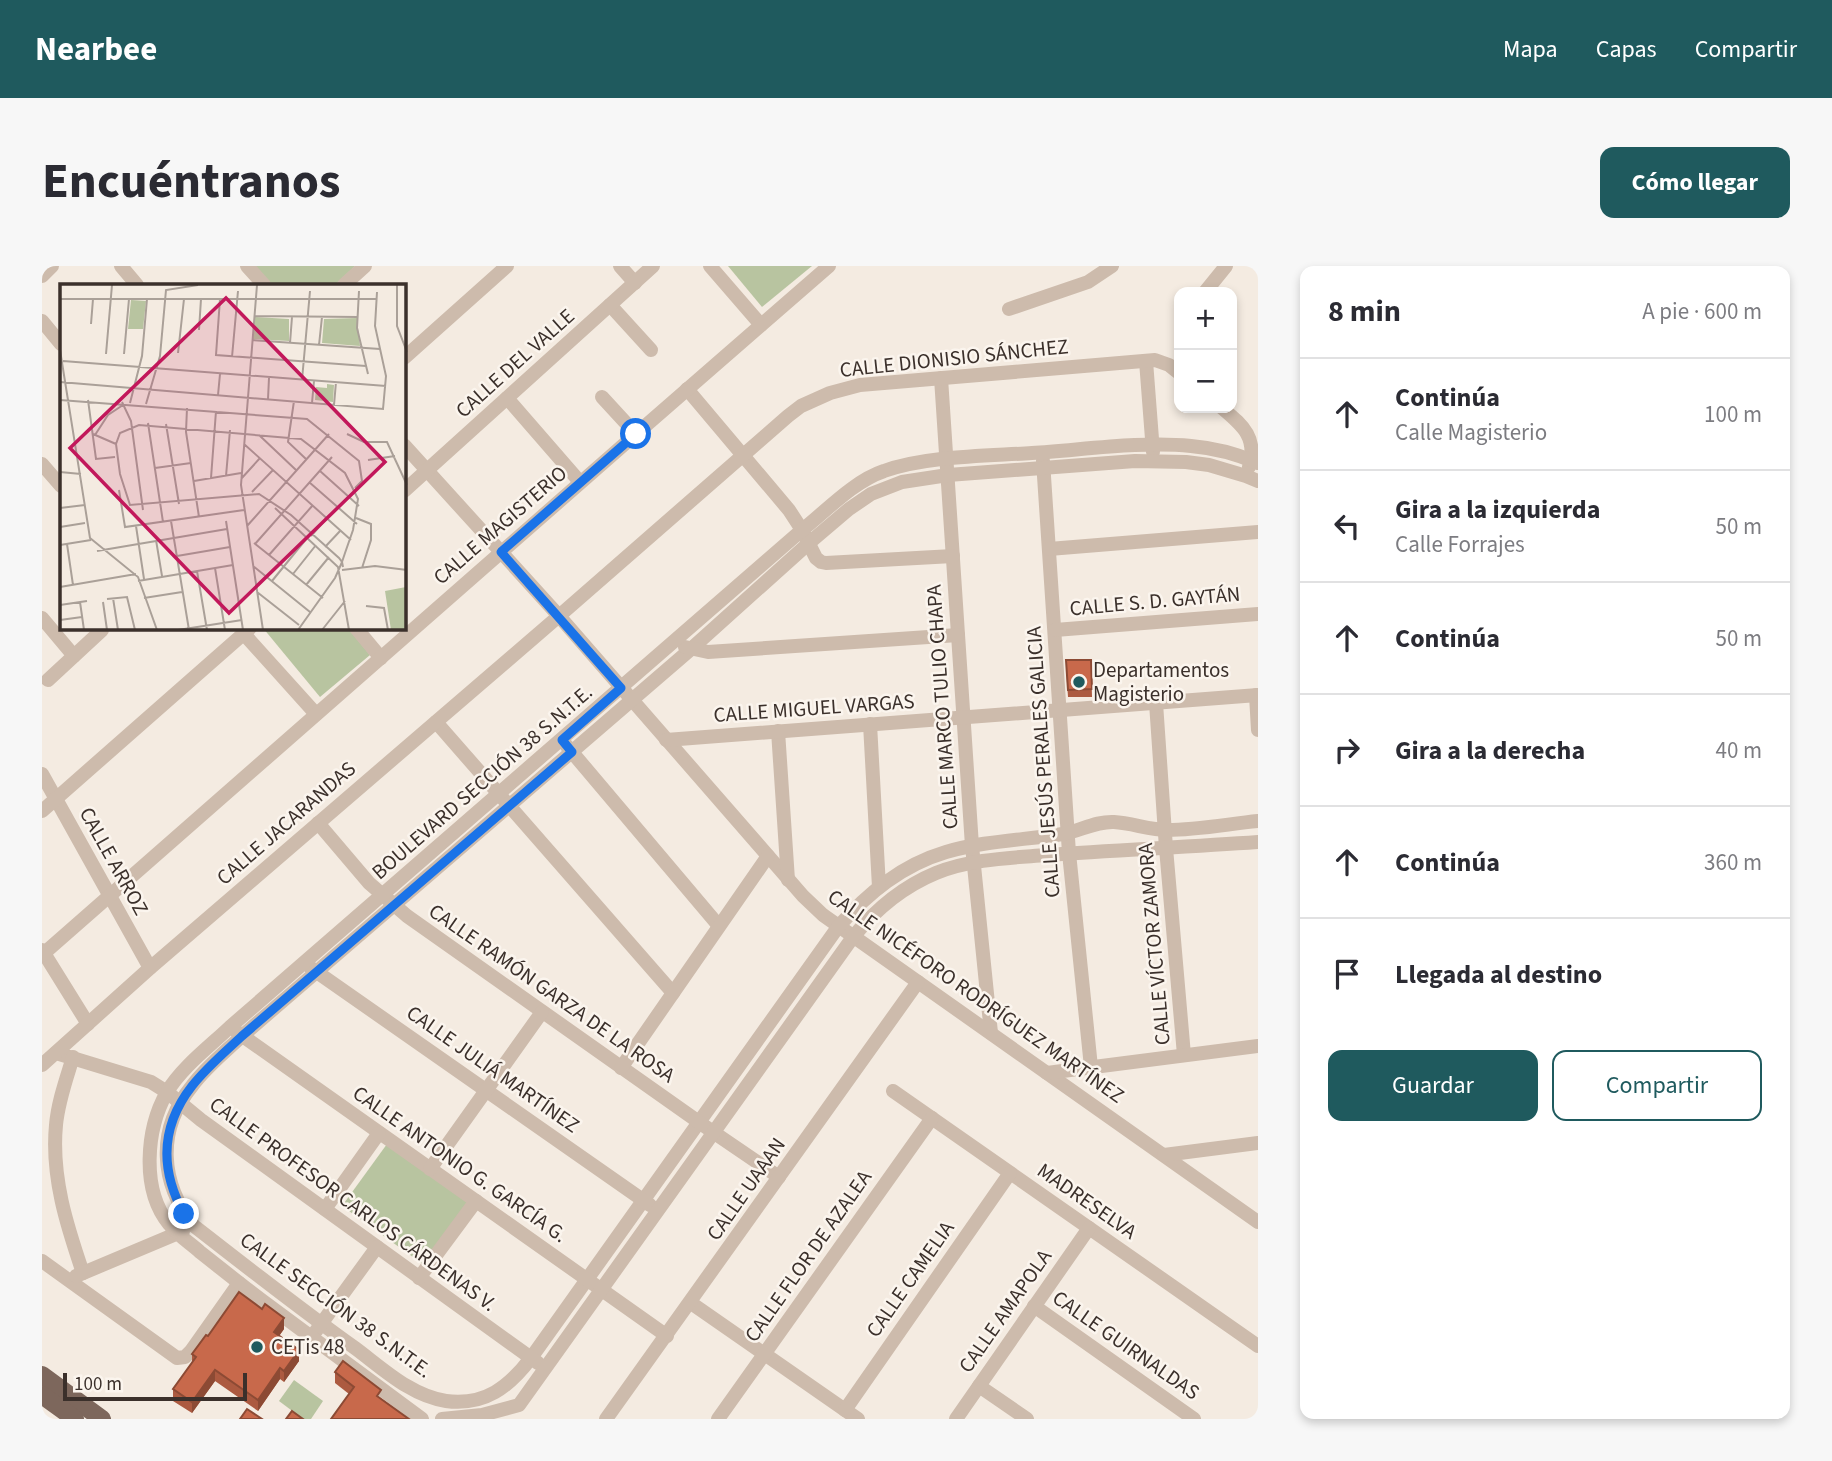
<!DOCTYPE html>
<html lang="es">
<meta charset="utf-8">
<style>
:root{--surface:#fff;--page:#f7f7f7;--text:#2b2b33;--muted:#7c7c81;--line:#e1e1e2;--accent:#1f5a5e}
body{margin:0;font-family:"Source Sans 3",sans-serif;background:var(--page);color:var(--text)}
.controls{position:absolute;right:21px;top:21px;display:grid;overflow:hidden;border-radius:14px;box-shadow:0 4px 10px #0003}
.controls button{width:63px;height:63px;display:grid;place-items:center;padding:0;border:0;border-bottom:2px solid var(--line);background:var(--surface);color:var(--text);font:35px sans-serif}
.scale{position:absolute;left:21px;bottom:18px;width:184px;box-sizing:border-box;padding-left:7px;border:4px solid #3b302b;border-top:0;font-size:19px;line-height:24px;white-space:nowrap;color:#3b302b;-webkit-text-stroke:5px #fbf5ee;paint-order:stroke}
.stop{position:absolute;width:21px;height:21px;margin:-16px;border:5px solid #1a73e8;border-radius:50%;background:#fff}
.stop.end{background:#1a73e8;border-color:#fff;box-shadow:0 2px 7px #0008}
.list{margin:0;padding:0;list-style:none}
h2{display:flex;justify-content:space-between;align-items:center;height:91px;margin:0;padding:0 28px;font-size:30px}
h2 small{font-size:23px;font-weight:400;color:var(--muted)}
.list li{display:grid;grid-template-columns:46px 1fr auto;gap:21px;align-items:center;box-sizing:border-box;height:112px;padding:0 28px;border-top:2px solid var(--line)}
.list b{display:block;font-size:26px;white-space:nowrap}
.list p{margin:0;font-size:23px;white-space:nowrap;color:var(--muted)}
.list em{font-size:23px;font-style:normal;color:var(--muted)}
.actions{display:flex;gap:14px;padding:21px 28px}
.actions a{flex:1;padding:16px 0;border:2px solid var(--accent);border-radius:14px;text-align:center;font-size:24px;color:var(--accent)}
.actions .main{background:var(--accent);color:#fff}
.icon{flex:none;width:38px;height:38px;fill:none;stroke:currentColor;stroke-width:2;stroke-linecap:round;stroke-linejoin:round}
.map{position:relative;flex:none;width:1216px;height:1153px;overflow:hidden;border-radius:14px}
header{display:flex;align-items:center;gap:42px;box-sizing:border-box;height:98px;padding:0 35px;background:var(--accent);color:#fff}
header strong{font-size:33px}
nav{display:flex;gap:38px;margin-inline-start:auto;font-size:24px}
.intro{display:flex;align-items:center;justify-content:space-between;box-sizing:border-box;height:168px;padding:0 42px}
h1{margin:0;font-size:49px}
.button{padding:18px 32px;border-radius:14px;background:var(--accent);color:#fff;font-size:24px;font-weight:700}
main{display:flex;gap:42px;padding:0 42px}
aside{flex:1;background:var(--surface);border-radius:14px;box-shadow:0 4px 10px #0003}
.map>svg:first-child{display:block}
.green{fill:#b8c4a0}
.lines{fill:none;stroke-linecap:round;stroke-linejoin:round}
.minor{stroke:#cdbbac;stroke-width:14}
.primary{stroke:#7d675c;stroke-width:18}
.wall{fill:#ac5a40}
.shaded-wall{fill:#8c4a34}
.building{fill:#c8694b;stroke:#8c4a34;stroke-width:2}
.route{stroke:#1a73e8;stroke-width:9}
.poi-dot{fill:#1f5a5e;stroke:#fbf5ee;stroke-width:2.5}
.labels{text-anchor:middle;stroke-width:5;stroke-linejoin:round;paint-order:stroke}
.street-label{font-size:21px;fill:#3b302b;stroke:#fbf5ee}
.poi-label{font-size:21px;fill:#3b302b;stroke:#fbf5ee;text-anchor:start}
.inset-road{fill:none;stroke:#aaa098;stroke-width:2}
.view{fill:#c2185b;fill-opacity:0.15;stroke:#c2185b;stroke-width:3.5}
.inset-edge{fill:none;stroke:#3b302b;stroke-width:3.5}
</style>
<header>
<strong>Nearbee</strong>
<nav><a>Mapa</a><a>Capas</a><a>Compartir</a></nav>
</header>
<div class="intro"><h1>Encuéntranos</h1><a class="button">Cómo llegar</a></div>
<main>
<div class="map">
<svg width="1216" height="1153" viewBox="0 0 1216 1153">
<rect width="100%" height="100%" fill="#f4ebe1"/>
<g class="green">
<path d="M 212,0 L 313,0 L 293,19 L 229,19 Z"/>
<path d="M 686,0 L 770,0 L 720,41 Z"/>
<path d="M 221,362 L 306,362 L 328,389 L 278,431 Z"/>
<path d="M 345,878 L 427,935 L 382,999 L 300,940 Z"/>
<path d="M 252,1114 L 281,1135 L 269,1153 L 261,1153 L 237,1135 Z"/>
</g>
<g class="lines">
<g class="minor">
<path d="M 79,0 L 95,19"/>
<path d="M 205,0 L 222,19"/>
<path d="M 578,0 L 593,17"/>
<path d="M 668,0 L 719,59"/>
<path d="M 0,10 L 10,0"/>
<path d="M 302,19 L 323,0"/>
<path d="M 1163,26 L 1184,0"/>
<path d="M 568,39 L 609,84"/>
<path d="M 967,43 L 1046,16 L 1070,0"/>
<path d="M 0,55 L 19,78"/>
<path d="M 362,92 L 465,0"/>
<path d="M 1104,95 L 1111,186"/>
<path d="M 899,112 L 930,580 L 949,767"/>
<path d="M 645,123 L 747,244 L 760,264 L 774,292 L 779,296 L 784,297 L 911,290"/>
<path d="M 560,131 L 594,168"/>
<path d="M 465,132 L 538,216"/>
<path d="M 1180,142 C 1200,159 1216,171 1207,201"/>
<path d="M 362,179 L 517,350 L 761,630 L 781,649 L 1216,956"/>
<path d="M 1001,195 L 1027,587 L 1049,801"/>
<path d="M 0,198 L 19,220"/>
<path d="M 1216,215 L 1204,210 L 1167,199 L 1144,196 L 1093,195 L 906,209 L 860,216 L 829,228 L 807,243 L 767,277 L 649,383 L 200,770 C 183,786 164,801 150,820 C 114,864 118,917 152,960 C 205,1001 258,1043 313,1082 C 340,1102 369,1130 404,1135 C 443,1140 467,1121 489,1092 L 796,661 C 826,627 860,599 904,586 C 941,575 982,574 1021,568 C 1038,565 1054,555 1072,556 C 1090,557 1108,564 1125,564 C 1155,564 1186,558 1216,555"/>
<path d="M 362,225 L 611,0"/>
<path d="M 1007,283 L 1216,266"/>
<path d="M 0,352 L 32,390"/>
<path d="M 314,362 L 339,392"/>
<path d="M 1013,364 L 1216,348"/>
<path d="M 202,368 L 274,448"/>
<path d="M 643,381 L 666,386 L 916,369"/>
<path d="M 6,414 L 60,364"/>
<path d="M 1214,429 L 1216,464"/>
<path d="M 1114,437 L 1124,582 L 1142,789"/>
<path d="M 394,456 L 631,727"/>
<path d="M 828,458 L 837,621"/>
<path d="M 736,465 L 746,614"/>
<path d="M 624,474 L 1216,429"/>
<path d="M 524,479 L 677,660"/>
<path d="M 0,508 L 108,702"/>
<path d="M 0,545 L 208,362"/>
<path d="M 276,557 L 327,617 L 365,650 L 671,866 L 737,911"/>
<path d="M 0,684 L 46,758"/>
<path d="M 0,689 L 594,168 L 787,0"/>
<path d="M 269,702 L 608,939"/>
<path d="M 195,766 L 625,1070"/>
<path d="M 14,787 L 109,816 L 125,826 L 159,854 L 496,1097"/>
<path d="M 31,791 C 24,814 16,836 14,859 C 9,911 25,960 41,1007"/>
<path d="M 0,799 L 108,702 L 517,350 L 746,150 L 759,140 L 788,127 L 818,119 L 1113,94 L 1127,99 L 1137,107"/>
<path d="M 579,802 L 726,590"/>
<path d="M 1005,807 L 1216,780"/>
<path d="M 851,825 L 1216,1080"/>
<path d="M 1122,889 L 1216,877"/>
<path d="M 388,903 L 500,746"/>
<path d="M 283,943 L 337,867"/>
<path d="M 0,995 L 135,1092 L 143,1091 L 149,1085 L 197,1017"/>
<path d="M 34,1010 L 141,965"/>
<path d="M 377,1012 L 434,935"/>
<path d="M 649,1037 L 816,1153"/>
<path d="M 992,1040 L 1152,1153"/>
<path d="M 274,1065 L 335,981"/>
<path d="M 937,1120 L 985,1153"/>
<path d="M 803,1144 L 968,907"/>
<path d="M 380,1153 C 329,1115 278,1077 226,1039 C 203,1022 181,1004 158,986 C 148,977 135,969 127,958 C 99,924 104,863 125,826 C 140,801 167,781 188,761 L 760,264 C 784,245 812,215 842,205 C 883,190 945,190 990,187 C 1040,184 1099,175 1149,180 C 1172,182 1195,188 1216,197"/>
<path d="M 400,1153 L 440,1149 L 477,1139 L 811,671 C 834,643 860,621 894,607 C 929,593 967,592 1004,589 C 1074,584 1145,581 1216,576"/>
<path d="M 564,1153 L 876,716"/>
<path d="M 676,1153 L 890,852"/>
<path d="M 914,1153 L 1047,962"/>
</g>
<g class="primary">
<path d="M 0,1109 L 60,1153"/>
<path d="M 0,1129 L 33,1153"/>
</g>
</g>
<g class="wall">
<path d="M 1049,394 L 1050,431 L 1026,431 L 1024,402 Z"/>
<path d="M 242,1063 L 237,1070 L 257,1095 L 242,1116 L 238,1113 L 216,1145 L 173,1115 L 150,1147 L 131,1135 L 131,1123 L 150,1097 L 150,1088 L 166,1070 Z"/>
<path d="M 293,1106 L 339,1133 L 307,1128 L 293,1117 Z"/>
</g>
<g class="shaded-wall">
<path d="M 242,1052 L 242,1063 L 232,1077 L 232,1066 Z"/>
<path d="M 257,1084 L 257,1095 L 242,1116 L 242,1105 Z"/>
<path d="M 238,1102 L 238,1113 L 216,1145 L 216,1134 Z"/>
<path d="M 173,1104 L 173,1115 L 150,1147 L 150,1136 Z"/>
</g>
<g class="building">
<path d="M 1024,394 L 1049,394 L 1050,423 L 1026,424 Z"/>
<path d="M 197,1026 L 220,1043 L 223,1038 L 242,1052 L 232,1066 L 257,1084 L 242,1105 L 238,1102 L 216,1134 L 173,1104 L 150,1136 L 131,1123 L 154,1091 L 150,1088 L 164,1069 L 166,1070 Z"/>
<path d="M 301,1095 L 339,1124 L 335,1130 L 367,1153 L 289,1153 L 312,1121 L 293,1106 Z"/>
<path d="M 205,1143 L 220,1153 L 198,1153 Z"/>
<path d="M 250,1145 L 261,1153 L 244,1153 Z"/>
</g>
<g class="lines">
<path class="route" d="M 142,948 C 118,904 118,861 150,820 C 164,802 183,786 200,770 L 530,486 L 520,474 L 579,422 L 459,286 L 594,168"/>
</g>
<g class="poi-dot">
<circle cx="1037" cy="416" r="7"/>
<circle cx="215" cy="1081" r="7"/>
</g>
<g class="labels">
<g class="street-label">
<text transform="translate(912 92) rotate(-6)" y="7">CALLE DIONISIO SÁNCHEZ</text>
<text transform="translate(473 97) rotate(-42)" y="7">CALLE DEL VALLE</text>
<text transform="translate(458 259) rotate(-41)" y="7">CALLE MAGISTERIO</text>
<text transform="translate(1113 335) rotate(-5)" y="7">CALLE S. D. GAYTÁN</text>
<text transform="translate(900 441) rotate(-94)" y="7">CALLE MARCO TULIO CHAPA</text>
<text transform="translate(772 442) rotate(-4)" y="7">CALLE MIGUEL VARGAS</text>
<text transform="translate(1001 496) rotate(-94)" y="7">CALLE JESÚS PERALES GALICIA</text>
<text transform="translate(440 516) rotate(-41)" y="7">BOULEVARD SECCIÓN 38 S.N.T.E.</text>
<text transform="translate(244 557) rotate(-41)" y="7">CALLE JACARANDAS</text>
<text transform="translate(72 595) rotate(61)" y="7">CALLE ARROZ</text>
<text transform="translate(1112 678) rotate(-95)" y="7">CALLE VÍCTOR ZAMORA</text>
<text transform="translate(510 727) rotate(35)" y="7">CALLE RAMÓN GARZA DE LA ROSA</text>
<text transform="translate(934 730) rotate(35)" y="7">CALLE NICÉFORO RODRÍGUEZ MARTÍNEZ</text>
<text transform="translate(451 803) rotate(35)" y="7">CALLE JULIÁ MARTÍNEZ</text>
<text transform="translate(418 898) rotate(35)" y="7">CALLE ANTONIO G. GARCÍA G.</text>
<text transform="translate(704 923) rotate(-55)" y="7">CALLE UAAAN</text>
<text transform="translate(1045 935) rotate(35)" y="7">MADRESELVA</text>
<text transform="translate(311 938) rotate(36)" y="7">CALLE PROFESOR CARLOS CÁRDENAS V.</text>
<text transform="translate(766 990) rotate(-55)" y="7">CALLE FLOR DE AZALEA</text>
<text transform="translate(868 1013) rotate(-55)" y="7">CALLE CAMELIA</text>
<text transform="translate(294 1039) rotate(36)" y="7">CALLE SECCIÓN 38 S.N.T.E.</text>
<text transform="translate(963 1045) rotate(-55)" y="7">CALLE AMAPOLA</text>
<text transform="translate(1084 1079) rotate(35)" y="7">CALLE GUIRNALDAS</text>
</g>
<g class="poi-label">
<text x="1051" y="411">Departamentos<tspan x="1051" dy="24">Magisterio</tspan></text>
<text x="229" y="1088">CETis 48</text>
</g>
</g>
<g transform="translate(18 18)">
<rect width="346" height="346" fill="#f4ebe1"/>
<path d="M 71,16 L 86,17 L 83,45 L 68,45 ZM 195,33 L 229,35 L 229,57 L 193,55 ZM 297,34 L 300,62 L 262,59 L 264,35 ZM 267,100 L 274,101 L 273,118 L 255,116 L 256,103 L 267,104 ZM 346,303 L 346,346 L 331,346 L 325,307 Z" fill="#b8c4a0"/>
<path class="inset-road" d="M 197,1 L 181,201 L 203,346M 337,1 L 337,42 L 347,68M 299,7 L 297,44 L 308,90M 0,15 L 316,15M 160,15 L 156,71 L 306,82M 194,32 L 298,33M 31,40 L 33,15M 139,46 L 141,15M 192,56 L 320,65M 230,59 L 232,33M 259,61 L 262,33M 0,66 L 30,254 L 78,293 L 97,346M 118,69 L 124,15M 46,70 L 52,1M 64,70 L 69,15M 172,73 L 178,7M 3,77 L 326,102M 242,96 L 250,7M 0,98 L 323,125 L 326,92 L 315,42 L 317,8M 158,111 L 160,90M 208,115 L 209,94M 0,116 L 247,135 L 299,177 L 302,197 L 295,204M 28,116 L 36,175 L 55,173M 234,117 L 228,158 L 246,175M 62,118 L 71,137 L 83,226M 70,119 L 82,72 L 87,15M 252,119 L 254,97M 86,120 L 100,72 L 106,6 L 138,1M 274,121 L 276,98M 127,124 L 126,148 L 139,233M 88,139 L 103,238M 106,140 L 119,220M 33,150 L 56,160M 287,150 L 304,158 L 327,158 L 347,201M 35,151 L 48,131 L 63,121M 199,151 L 236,186M 184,160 L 291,256M 308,176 L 335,172M 95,184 L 131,179M 260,187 L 299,222M 0,188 L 21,190M 166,192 L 170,146M 151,194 L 156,127M 181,195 L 200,174M 134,197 L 181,189M 249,198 L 297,240M 59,206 L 65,243 L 184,226M 192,208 L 213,186M 0,224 L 25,221M 215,224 L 278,283 L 289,346M 296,234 L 311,240 L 311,256 L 302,284M 111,237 L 129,346M 166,237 L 183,346M 76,242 L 84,295M 187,242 L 269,150M 0,243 L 25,239M 251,252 L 267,234M 96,256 L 102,292M 194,259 L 263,314M 7,260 L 13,301M 195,260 L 272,173M 0,261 L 31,256M 265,263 L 281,246M 37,267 L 167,245M 209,271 L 253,221M 117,272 L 170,263M 193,282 L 250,328M 155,284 L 165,346M 282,286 L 315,282 L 347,286M 137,287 L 147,346M 233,290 L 256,261M 78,297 L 173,281M 212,297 L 247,254M 246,301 L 269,273M 0,303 L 76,290M 197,308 L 239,341M 53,314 L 58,346M 84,314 L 122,308M 47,315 L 67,313 L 75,346M 20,318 L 24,346M 43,318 L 47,346M 0,321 L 27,317M 306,322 L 324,324 L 328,346M 0,336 L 22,333M 118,346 L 182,336M 238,346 L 275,294 L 279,285 L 282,278 L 285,269 L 293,246 L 298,215 L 285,189 L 241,155 L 79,141 L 60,149 L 56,160 L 60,190 L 70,221 L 199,210 L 231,231 L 279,274 L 282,278 L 283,283M 262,346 L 285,317"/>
<path class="view" d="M 166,14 L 325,178 L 169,329 L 10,164 Z"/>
<rect width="346" height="346" class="inset-edge"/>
</g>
</svg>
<div class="controls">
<button>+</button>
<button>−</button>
</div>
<div class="scale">100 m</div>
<div class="stop" style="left:594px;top:168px"></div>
<div class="stop end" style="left:142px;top:948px"></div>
</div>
<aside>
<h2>8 min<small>A pie · 600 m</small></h2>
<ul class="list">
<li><svg class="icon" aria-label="ahead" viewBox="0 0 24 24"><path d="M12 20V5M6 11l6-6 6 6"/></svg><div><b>Continúa</b><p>Calle Magisterio</p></div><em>100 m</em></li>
<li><svg class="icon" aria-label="left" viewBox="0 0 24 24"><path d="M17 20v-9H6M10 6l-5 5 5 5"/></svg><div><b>Gira a la izquierda</b><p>Calle Forrajes</p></div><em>50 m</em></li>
<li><svg class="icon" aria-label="ahead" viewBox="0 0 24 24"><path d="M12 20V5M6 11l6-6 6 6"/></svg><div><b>Continúa</b></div><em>50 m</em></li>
<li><svg class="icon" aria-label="right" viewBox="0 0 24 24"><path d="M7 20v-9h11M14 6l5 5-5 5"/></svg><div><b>Gira a la derecha</b></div><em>40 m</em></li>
<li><svg class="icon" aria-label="ahead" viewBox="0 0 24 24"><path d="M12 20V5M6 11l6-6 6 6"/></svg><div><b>Continúa</b></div><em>360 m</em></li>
<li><svg class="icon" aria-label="arrive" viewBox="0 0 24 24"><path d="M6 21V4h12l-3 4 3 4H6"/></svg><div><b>Llegada al destino</b></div></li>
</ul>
<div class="actions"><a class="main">Guardar</a><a>Compartir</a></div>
</aside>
</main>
